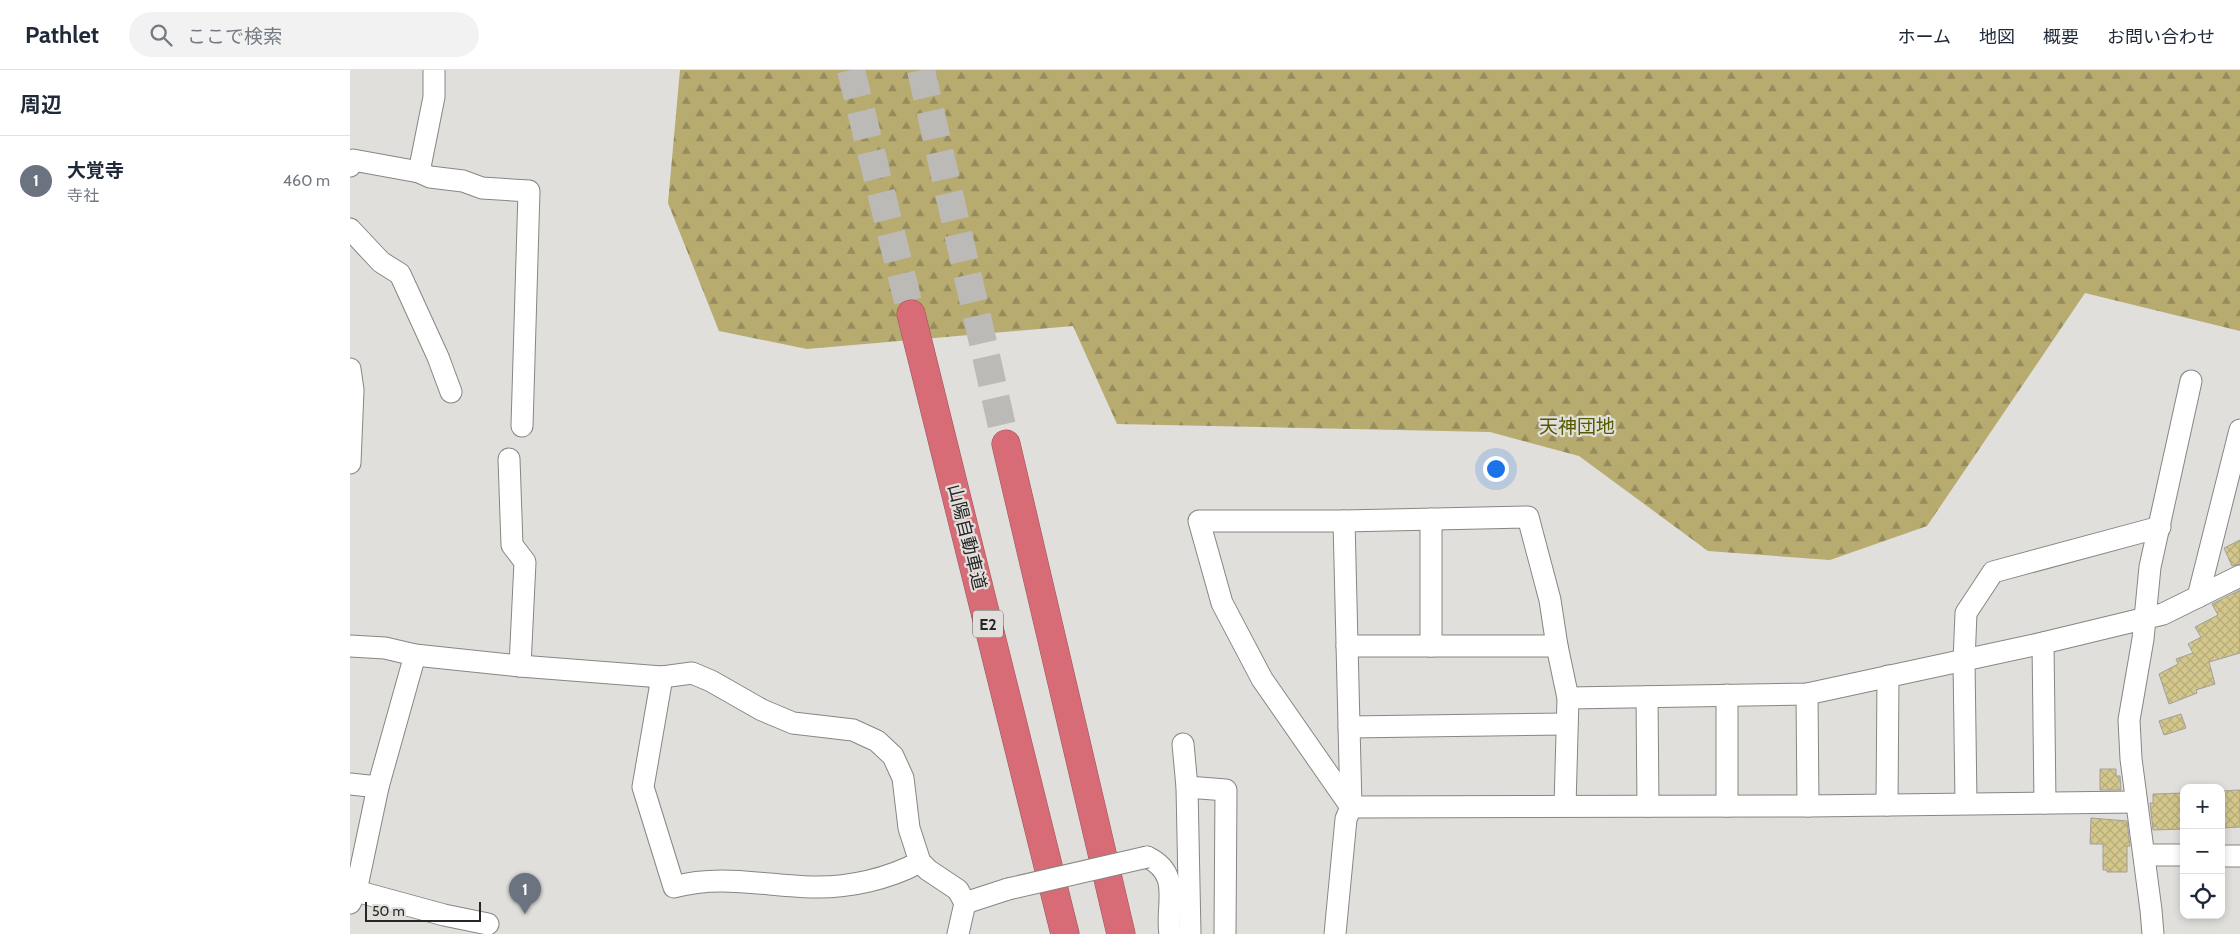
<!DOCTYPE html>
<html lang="ja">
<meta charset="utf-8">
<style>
:root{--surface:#fff;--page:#f2f2f3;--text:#1f2937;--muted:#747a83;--line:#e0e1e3;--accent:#595c2a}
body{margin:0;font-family:Cabin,"Noto Sans JP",sans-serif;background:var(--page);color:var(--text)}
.controls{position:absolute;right:15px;bottom:15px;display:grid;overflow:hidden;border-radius:10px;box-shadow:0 2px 8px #0003}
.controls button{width:45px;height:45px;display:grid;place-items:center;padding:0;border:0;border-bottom:1px solid var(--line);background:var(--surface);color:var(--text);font:25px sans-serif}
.scale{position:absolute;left:15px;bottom:12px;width:116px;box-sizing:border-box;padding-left:5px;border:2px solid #272625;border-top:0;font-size:14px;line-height:18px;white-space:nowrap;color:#272625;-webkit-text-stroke:4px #e0dfdc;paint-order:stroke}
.you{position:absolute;left:1145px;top:398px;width:18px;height:18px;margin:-12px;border:4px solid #fff;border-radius:50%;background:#1a73e8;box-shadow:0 0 0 8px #1a73e833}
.badge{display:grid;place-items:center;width:32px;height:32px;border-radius:50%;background:var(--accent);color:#fff;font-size:16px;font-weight:700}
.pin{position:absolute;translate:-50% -41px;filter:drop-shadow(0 1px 2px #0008)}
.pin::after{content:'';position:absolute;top:26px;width:18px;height:15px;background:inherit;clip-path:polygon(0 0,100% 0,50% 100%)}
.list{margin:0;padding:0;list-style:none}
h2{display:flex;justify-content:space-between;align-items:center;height:65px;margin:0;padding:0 20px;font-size:21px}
h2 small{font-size:16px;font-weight:400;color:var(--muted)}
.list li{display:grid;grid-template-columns:32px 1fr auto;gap:15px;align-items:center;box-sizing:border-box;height:90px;padding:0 20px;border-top:1px solid var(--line)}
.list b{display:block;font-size:19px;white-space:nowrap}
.list p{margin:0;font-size:16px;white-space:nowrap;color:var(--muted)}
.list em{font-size:16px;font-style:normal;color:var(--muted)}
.icon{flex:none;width:28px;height:28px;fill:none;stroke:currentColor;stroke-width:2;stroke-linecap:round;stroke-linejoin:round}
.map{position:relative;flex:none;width:1890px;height:864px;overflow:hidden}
header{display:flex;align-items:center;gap:30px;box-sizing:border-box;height:70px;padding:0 25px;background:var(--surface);border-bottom:1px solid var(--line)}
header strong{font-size:24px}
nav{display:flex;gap:28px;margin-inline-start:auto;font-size:18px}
.search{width:350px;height:45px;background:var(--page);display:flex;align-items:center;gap:12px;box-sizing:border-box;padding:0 18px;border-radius:28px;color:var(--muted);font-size:19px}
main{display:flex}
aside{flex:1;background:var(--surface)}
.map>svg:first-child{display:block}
.forest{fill:url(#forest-firs)}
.building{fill:url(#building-cross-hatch);stroke:#a0a09d}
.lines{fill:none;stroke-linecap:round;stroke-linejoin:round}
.highway-tunnel{stroke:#bbbab7;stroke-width:28;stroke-dasharray:28 14;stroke-linecap:butt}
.minor-casing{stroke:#868682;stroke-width:23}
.highway-casing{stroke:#99535a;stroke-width:29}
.minor{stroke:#fff;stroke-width:21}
.highway{stroke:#d76b76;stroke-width:28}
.minor-bridge-casing{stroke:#868682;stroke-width:23;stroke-linecap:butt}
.minor-bridge{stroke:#fff;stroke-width:21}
.labels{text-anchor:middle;stroke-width:4.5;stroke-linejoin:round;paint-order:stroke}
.shield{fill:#e0dfdc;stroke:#5e5e5c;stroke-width:1}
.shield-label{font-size:16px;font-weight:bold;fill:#272625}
.street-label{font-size:18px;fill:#272625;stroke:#e0dfdc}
.neighbourhood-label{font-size:19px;fill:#575a00;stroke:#e0dfdc}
</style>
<header>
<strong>Pathlet</strong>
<div class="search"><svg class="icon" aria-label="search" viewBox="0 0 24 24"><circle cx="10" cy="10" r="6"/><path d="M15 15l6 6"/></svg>ここで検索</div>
<nav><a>ホーム</a><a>地図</a><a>概要</a><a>お問い合わせ</a></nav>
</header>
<main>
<aside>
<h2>周辺<small></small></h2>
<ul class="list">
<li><span class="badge" style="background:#6b7280">1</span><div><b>大覚寺</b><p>寺社</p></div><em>460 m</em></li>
</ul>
</aside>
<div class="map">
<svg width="1890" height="864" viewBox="0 0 1890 864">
<defs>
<pattern id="forest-firs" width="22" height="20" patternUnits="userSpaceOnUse" patternTransform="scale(1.25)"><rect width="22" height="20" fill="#b7ab70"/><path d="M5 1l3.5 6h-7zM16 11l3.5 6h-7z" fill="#958b5c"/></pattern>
<pattern id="building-cross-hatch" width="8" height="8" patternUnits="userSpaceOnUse" patternTransform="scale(1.25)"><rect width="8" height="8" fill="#d4c78c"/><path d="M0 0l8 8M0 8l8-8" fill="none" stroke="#b6ab79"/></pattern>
</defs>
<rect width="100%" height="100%" fill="#e0dfdc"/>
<path class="forest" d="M 330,0 L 1890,0 L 1890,261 L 1735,223 L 1577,456 L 1480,490 L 1358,481 L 1229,386 L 1140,362 L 767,354 L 723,256 L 457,279 L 369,261 L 318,133 Z"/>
<g class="building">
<path d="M 1890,470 L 1890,494 L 1882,496 L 1874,478 Z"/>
<path d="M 1890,520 L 1890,583 L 1859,592 L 1865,614 L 1846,620 L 1847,623 L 1819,634 L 1809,604 L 1828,594 L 1826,589 L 1843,583 L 1838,574 L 1851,567 L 1845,557 L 1868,545 L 1862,534 Z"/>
<path d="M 1831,644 L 1836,658 L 1814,665 L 1809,651 Z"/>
<path d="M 1750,699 L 1766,699 L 1766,706 L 1770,706 L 1771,720 L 1750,720 Z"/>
<path d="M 1890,720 L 1890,757 L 1871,758 L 1871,721 Z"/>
<path d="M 1834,723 L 1834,759 L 1803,760 L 1800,733 L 1803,733 L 1803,724 Z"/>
<path d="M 1741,748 L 1777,751 L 1780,776 L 1777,776 L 1777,802 L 1757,802 L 1757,800 L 1753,800 L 1753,774 L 1740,774 Z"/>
</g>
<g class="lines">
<g class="highway-tunnel">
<path d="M 501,0 L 561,244"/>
<path d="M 571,0 L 656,374"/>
</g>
<defs>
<g id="minor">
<path d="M 0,96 L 3,90 L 69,102 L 80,107 L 113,111 L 132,118 L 179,121 L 172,356"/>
<path d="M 69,102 L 84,27 L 84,0"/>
<path d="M 0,159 L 31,192 L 50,204 L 88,287 L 101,322"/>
<path d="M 0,299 L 3,320 L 0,393"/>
<path d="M 159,389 L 162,475 L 175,492 L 170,596"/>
<path d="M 1848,527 L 1890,360"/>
<path d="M 1693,573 L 1695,733"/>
<path d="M 0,576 L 35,578 L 65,585 L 170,596 L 312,607 L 342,603 L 361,611 L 412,640 L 443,653 L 503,660 L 527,671 L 543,686 L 553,708 L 559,758 L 570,792 L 578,800 L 608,820 L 615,833 L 608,864"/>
<path d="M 997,576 L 1207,576"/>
<path d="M 1081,576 L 1081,449"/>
<path d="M 312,607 L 293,717 L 324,817 C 370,804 416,816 462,817 C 499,818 538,809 570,792"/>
<path d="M 1457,624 L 1458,736"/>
<path d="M 1377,625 L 1377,736"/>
<path d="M 1297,627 L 1298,736"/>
<path d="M 1218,628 L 1457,624 L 1693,573 L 1813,544 L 1890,506"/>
<path d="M 999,657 L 1217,654"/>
<path d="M 833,674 L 837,717 L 840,864"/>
<path d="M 0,714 L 28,717"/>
<path d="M 837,717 L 876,720 L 875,864"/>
<path d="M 1616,733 L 1614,591 L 1616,543 L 1643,502 L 1810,457"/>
<path d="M 1537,735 L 1538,606"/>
<path d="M 1215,736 L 1218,628 L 1207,576 L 1200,530 L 1178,447 L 994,451 L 849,451 L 872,533 L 912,609 L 1001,737 L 1458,736 L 1786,732"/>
<path d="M 1795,785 L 1834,785"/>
<path d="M 1871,786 L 1890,786"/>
<path d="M 797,787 C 833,804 815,836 820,864"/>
<path d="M 6,821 L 94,845 L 138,854"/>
<path d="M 0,833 L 6,821 L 28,717 L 65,585"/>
<path d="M 615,833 L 658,819"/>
<path d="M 985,864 L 996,749 L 1001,737 L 994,451"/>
<path d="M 1803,864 L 1801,840 L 1781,689 L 1779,650 L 1793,569 L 1800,497 L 1841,311"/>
</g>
<g id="highway">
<path d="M 561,244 L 715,864"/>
<path d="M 656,374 L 771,864"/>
</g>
</defs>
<use href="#minor" class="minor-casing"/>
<use href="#highway" class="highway-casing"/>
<use href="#minor" class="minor"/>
<use href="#highway" class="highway"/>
<defs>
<path id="minor-bridge" d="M 658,819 L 797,787"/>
</defs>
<use href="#minor-bridge" class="minor-bridge-casing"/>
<use href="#minor-bridge" class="minor-bridge"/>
</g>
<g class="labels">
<rect class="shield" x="623" y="540.5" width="30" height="27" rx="4"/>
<g class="shield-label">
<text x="638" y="560">E2</text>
</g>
<g class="street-label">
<text transform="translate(617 467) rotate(76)" y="6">山陽自動車道</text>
</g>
<g class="neighbourhood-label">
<text x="1227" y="363">天神団地</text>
</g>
</g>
</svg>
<div class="controls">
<button>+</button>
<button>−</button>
<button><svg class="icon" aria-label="locate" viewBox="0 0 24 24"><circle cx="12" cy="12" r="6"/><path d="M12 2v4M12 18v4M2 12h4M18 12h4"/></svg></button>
</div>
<div class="scale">50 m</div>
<div class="you"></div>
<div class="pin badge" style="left:175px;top:844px;background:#6b7280">1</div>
</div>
</main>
